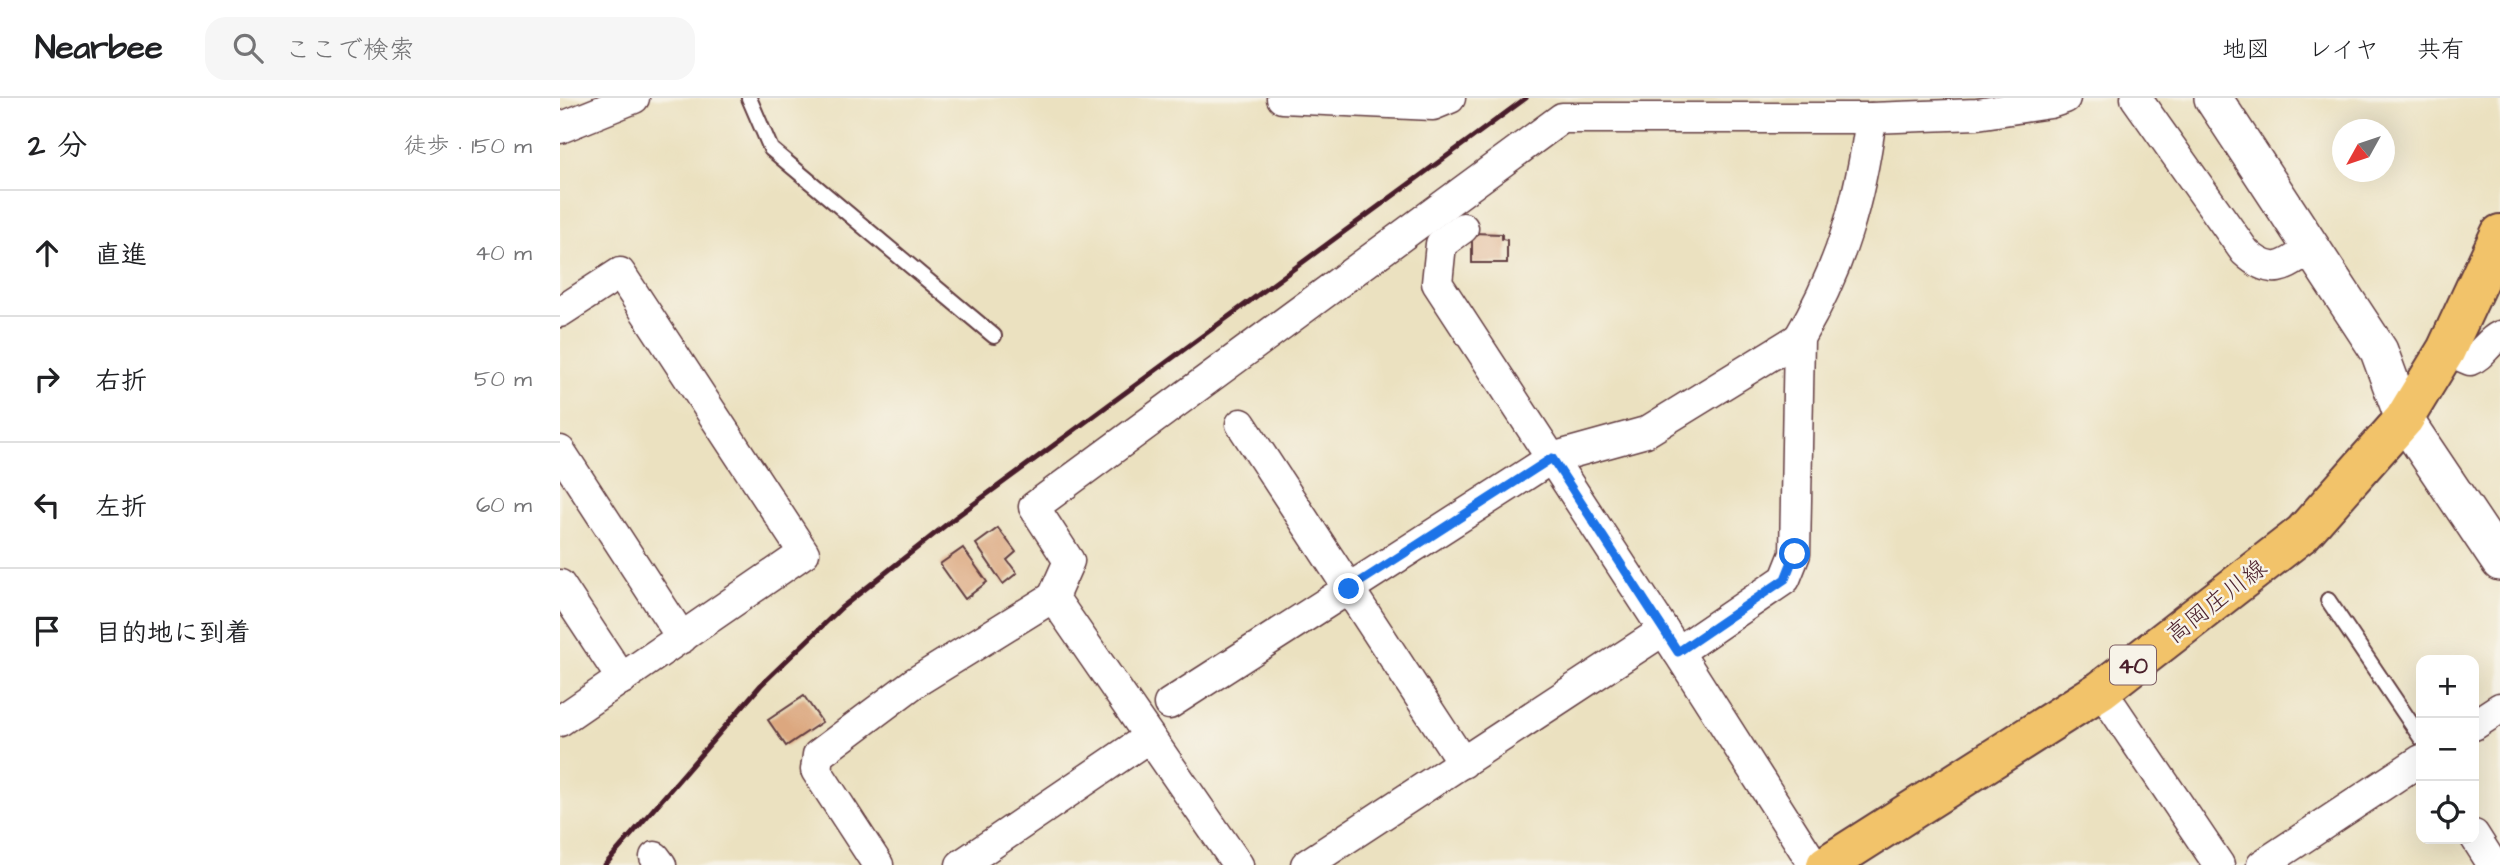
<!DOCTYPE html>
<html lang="ja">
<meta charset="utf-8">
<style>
:root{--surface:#fff;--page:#f6f6f6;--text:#202124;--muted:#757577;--line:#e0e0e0}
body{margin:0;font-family:"Architects Daughter","Klee One",sans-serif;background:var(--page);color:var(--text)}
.controls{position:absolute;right:21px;bottom:21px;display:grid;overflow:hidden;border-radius:14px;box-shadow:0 7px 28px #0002}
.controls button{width:63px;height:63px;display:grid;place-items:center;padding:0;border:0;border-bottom:2px solid var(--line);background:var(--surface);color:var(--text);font:35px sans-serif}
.compass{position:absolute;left:1772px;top:21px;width:63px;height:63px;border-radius:50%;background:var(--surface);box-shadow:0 7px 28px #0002;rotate:230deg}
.stop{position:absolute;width:21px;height:21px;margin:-16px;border:5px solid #1a73e8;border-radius:50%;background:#fff}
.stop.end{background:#1a73e8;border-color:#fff;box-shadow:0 2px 7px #0008}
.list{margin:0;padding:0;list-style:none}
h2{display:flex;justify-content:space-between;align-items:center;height:91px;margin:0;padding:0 28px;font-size:30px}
h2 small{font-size:23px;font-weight:400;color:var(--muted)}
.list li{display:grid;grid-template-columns:46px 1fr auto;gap:21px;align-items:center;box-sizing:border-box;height:126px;padding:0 28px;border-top:2px solid var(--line)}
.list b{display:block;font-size:26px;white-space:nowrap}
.list em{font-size:23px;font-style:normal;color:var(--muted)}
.icon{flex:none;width:38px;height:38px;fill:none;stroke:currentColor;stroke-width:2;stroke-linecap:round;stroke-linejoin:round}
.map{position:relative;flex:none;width:1940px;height:767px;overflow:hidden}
header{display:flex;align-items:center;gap:42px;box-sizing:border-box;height:98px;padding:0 35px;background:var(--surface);border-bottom:2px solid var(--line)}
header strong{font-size:33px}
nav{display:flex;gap:38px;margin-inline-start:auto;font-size:24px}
.search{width:490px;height:63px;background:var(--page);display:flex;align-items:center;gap:18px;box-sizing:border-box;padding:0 24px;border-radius:21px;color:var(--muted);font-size:26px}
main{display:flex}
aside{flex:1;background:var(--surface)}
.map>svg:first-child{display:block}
.building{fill:#dca77f}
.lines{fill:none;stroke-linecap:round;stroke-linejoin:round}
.service-casing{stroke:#623c41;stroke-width:18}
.minor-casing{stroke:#623c41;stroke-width:33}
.tertiary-casing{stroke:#623c41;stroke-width:40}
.primary-casing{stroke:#623c41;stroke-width:42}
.service{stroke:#fff;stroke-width:14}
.minor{stroke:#fff;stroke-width:30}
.tertiary{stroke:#fff;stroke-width:37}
.primary{stroke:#f2c36a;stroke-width:38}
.rail{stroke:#4a1f2b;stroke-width:5}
.route{stroke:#1a73e8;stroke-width:9}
.labels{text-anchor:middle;stroke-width:5;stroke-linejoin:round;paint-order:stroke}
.shield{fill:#f7f3e8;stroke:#7e5f64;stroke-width:2}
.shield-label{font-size:23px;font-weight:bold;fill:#4a1f2b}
.street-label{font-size:24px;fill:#4a1f2b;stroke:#f7f3e8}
</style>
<header>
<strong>Nearbee</strong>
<div class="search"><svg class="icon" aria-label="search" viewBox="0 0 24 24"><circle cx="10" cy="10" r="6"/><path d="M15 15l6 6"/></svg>ここで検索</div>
<nav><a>地図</a><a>レイヤ</a><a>共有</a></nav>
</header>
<main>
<aside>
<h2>2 分<small>徒歩 · 150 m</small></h2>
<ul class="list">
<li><svg class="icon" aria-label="ahead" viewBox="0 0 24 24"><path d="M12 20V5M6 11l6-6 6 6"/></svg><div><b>直進</b></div><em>40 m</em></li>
<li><svg class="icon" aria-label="right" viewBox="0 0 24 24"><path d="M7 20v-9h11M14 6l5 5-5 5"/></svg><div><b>右折</b></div><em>50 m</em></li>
<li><svg class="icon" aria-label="left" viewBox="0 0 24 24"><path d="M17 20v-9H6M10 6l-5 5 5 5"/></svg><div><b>左折</b></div><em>60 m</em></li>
<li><svg class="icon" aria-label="arrive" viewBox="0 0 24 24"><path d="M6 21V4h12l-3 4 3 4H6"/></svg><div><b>目的地に到着</b></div></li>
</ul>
</aside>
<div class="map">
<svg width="1940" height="767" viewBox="0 0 1940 767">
<rect width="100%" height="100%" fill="#f7f3e8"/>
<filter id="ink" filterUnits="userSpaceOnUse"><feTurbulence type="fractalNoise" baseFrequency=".0143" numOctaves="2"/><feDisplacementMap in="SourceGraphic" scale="14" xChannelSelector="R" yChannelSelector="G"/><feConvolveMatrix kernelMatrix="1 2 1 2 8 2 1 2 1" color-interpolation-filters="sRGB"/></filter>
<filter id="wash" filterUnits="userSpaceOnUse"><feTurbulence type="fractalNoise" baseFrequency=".00686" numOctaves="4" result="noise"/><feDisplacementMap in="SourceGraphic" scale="28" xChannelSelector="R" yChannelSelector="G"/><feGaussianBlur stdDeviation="1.57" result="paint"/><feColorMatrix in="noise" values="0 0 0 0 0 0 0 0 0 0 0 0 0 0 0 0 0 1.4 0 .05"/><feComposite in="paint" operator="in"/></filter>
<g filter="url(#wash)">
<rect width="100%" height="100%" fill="#ebe1c0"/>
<g id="blocks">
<g class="building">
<path d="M 912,135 L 942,136 L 942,141 L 947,142 L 947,165 L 912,165 Z"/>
<path d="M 438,430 L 456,454 L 447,462 L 457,475 L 443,486 L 416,446 Z"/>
<path d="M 403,450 L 427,484 L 405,501 L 380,466 Z"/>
<path d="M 244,598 L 262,624 L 226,648 L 208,622 Z"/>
</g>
</g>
</g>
<g filter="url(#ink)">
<use href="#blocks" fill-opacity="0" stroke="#623c41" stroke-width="2"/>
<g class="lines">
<defs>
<g id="service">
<path d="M 189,0 L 211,51 L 434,238"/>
<path d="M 1768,502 L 1861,640"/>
</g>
<g id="minor">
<path d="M 722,0 L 873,7 L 890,0"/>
<path d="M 1576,0 L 1685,154 C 1712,179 1724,170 1751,150"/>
<path d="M 0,30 L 74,0"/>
<path d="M 903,130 L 881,146 L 877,185 L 1118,554 L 1254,767"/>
<path d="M 0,214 L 60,175 L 244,455 L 0,623"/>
<path d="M 1886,252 L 1910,262 C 1922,258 1927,244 1940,238"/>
<path d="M 681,326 L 903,665"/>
<path d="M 0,353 L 122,540"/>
<path d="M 0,487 L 62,581"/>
<path d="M 1118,554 L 1225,481 L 1235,456 L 1239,240 C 1281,169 1300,102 1311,20"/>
<path d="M 1541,592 L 1659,767"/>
<path d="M 609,606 L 992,360 L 1086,334 L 1239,240"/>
<path d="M 1914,627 L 1940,610"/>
<path d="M 1914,737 L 1933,767"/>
<path d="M 95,759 L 101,767"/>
<path d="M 318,767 L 256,672 L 258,657 L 354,585 L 493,499"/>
<path d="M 401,767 L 589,639"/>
<path d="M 678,767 L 493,499 L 509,463 L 474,409 L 1002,20 L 1311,20 L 1417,16 L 1490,5 L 1505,0"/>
<path d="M 746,767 L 1104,532"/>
<path d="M 1702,767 L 1861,662"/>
</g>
<path id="tertiary" d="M 1653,0 L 1819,253 L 1844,321 L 1940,464"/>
<path id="primary" d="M 1266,767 L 1541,592 L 1743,435 L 1844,321 L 1886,252 L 1940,136"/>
</defs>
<use href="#service" class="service-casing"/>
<use href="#minor" class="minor-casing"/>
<use href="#tertiary" class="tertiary-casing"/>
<use href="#primary" class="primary-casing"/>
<use href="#service" class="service"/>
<use href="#minor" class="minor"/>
<use href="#tertiary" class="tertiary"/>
<use href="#primary" class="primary"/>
<path class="rail" d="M 45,767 L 201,587 L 281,510 L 396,419 L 966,0"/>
</g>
</g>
<g class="lines" filter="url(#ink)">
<path class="route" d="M 789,491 L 992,360 L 1118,554 L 1225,481 L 1235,456"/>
</g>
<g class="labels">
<rect class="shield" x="1550" y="547.5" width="46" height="39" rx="5"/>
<g class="shield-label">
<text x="1573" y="575">40</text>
</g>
<g class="street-label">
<text transform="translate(1656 503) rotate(-38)" y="8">高岡庄川線</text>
</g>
</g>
</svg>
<div class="controls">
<button>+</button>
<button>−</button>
<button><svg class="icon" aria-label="locate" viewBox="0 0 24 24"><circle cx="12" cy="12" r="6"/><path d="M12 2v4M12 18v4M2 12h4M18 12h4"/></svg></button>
</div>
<svg class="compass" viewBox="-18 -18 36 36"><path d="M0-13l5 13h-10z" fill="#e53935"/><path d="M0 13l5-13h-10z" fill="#757577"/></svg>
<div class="stop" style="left:1235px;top:456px"></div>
<div class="stop end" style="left:789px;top:491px"></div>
</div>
</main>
